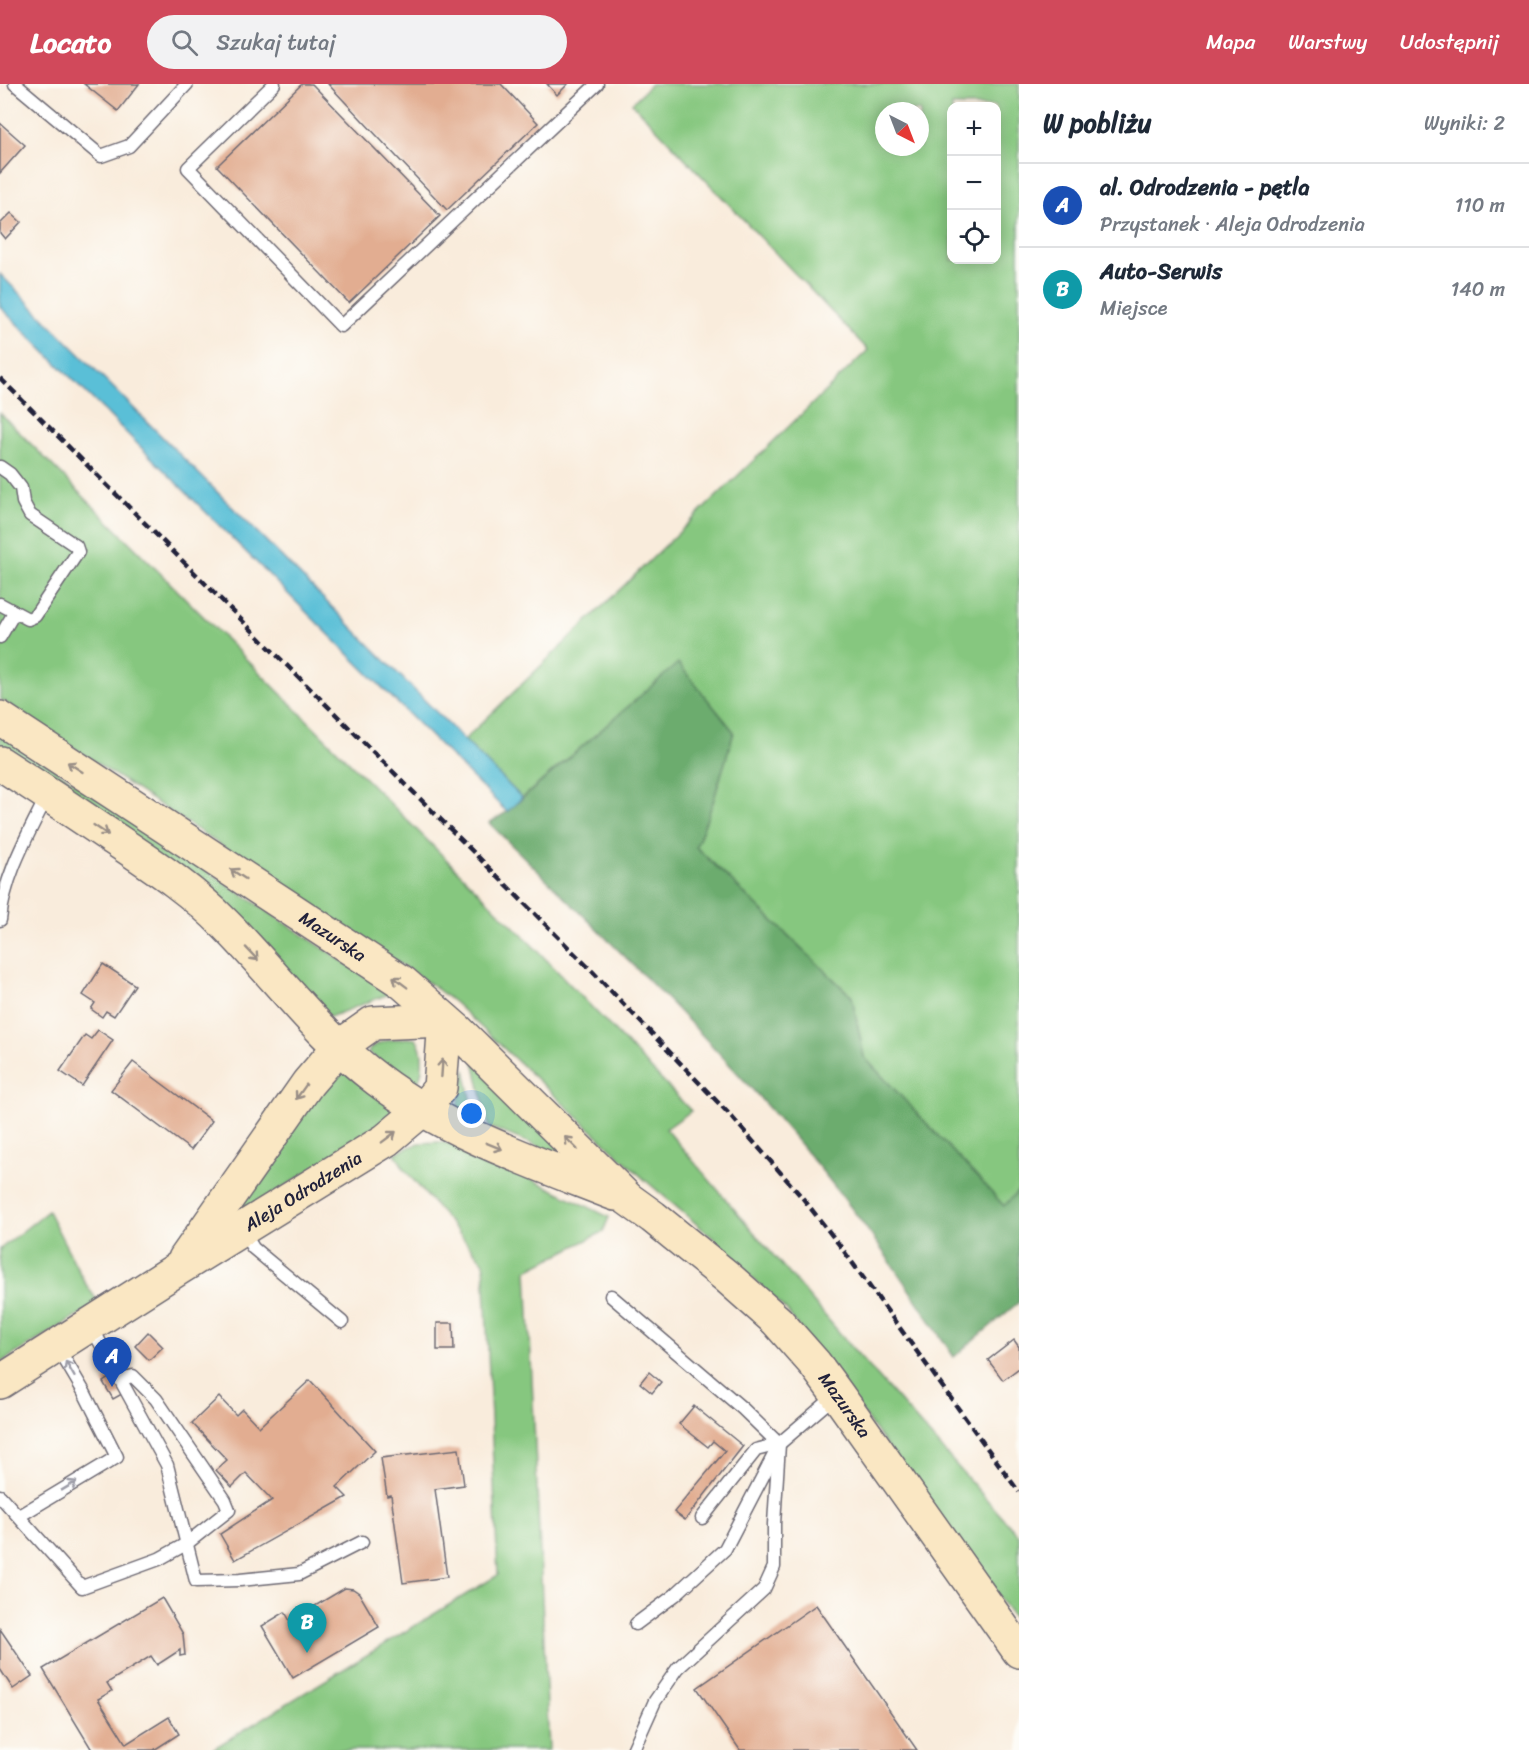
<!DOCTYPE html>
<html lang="pl">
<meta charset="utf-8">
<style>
:root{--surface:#fff;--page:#f2f2f3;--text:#1f2937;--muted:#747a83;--line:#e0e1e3;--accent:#d1495b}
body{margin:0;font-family:Sriracha,sans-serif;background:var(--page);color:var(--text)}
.controls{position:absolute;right:18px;top:18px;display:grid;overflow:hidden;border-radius:12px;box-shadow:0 3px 15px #0003}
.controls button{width:54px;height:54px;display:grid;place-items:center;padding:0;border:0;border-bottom:2px solid var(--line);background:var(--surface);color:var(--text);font:30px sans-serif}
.compass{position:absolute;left:875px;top:18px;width:54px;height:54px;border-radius:50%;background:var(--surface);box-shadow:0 3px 15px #0003;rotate:138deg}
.you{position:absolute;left:472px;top:1030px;width:21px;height:21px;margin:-15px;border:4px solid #fff;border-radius:50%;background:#1a73e8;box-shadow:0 0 0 9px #1a73e833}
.badge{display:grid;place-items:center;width:39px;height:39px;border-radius:50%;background:var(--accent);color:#fff;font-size:20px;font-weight:700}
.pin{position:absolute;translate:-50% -50px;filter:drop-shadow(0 2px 3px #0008)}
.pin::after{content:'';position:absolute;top:32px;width:21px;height:18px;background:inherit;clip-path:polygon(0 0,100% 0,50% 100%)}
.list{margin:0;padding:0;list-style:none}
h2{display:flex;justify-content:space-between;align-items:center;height:78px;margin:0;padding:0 24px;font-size:26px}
h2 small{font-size:20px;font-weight:400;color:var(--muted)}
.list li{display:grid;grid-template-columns:39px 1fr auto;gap:18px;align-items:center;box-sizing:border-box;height:84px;padding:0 24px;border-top:2px solid var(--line)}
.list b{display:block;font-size:22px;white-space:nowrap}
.list p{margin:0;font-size:20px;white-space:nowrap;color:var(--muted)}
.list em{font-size:20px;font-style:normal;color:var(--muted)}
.icon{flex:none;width:33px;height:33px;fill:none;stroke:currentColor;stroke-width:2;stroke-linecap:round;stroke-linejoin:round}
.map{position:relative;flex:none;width:1019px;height:1666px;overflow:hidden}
header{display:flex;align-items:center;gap:36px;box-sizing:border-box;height:84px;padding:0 30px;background:var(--accent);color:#fff}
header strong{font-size:28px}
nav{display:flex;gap:33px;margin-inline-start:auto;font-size:21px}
.search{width:420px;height:54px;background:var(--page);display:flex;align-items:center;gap:15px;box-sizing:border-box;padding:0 21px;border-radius:33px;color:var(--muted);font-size:22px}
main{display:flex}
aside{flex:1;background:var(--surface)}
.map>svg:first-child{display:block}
.green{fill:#86c77f;stroke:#54745d;stroke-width:1.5;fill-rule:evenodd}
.forest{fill:#6cac6e;stroke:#476754;stroke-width:1.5}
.water{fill:#5abfd7;stroke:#3e7089;stroke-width:1.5}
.building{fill:#e2ad91}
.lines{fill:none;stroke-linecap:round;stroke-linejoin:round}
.lane-casing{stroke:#6d6973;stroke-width:15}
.secondary-casing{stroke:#6d6973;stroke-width:36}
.lane{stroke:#fff;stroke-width:12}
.secondary{stroke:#fae7c3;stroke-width:33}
.rail{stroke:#22223b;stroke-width:4.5;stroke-dasharray:9 4.5;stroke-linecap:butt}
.oneway{stroke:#998e86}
.oneway2{stroke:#9c9ca7}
.labels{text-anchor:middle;stroke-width:4.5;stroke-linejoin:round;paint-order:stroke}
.street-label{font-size:18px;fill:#22223b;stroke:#fdfcf7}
</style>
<header>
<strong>Locato</strong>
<div class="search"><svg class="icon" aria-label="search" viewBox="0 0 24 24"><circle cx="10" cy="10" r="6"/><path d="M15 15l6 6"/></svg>Szukaj tutaj</div>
<nav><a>Mapa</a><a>Warstwy</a><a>Udostępnij</a></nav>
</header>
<main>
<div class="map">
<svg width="1019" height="1666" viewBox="0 0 1019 1666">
<rect width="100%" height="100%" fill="#fdfcf7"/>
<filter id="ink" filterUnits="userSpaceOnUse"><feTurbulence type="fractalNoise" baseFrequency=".0167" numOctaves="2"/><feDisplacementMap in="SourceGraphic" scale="12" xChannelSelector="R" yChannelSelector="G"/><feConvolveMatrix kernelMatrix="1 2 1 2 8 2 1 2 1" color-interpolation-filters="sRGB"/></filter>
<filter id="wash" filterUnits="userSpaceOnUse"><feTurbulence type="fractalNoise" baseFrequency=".008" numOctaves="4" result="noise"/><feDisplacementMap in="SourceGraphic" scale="24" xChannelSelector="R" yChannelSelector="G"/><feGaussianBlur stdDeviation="1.35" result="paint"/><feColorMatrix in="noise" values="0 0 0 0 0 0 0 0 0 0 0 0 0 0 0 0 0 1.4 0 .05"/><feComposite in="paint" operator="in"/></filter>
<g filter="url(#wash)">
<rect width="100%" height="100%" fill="#f9ecdc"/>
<g class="green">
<path d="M 651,0 L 1019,0 L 1019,1106 L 1005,1123 L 864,973 L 852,913 L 696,763 L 713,718 L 734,648 L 678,580 L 522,714 L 464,656 L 868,266 L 632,19 ZM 952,22 L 996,22 L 996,176 L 952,176 ZM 884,27 L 920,27 L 920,63 L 884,63 Z"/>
<path d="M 0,329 L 539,868 L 691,1027 L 666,1045 L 849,1260 L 1019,1452 L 1019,1541 L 787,1227 L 732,1175 L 721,1161 L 645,1096 L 455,919 L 436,904 L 0,615 Z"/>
<path d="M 0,649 L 389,908 L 389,910 L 330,933 L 63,702 L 0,661 Z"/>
<path d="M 407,954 L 416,955 C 424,964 425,993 415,1000 L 409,1000 L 368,968 C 374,957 395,955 407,954 Z"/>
<path d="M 474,978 L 585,1081 L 489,1043 Z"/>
<path d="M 340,984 L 400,1029 L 234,1135 L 226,1130 Z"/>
<path d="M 465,986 L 476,1038 L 457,1026 Z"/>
<path d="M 439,1058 L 453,1060 L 495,1077 L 609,1133 L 603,1148 L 527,1186 L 549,1666 L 211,1666 L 498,1491 L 484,1179 L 405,1086 L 395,1069 L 419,1059 Z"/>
<path d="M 48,1127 L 85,1199 L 99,1219 L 0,1279 L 0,1165 Z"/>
</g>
<path class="forest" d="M 678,579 L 734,648 L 713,718 L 696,763 L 852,913 L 864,973 L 1004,1122 L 1019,1106 L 1019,1218 L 954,1273 C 918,1219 882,1163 842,1112 C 737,977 611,859 489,739 L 507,728 Z"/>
<path class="water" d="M 0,190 L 522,714 L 507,728 L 0,223 Z"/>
<g id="blocks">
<g class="building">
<path d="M 84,0 L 139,0 L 118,27 Z"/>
<path d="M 302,0 L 312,0 L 440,132 L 349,219 L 217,82 Z"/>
<path d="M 328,0 L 501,0 L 538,39 L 447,126 Z"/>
<path d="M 547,0 L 568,0 L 557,11 Z"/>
<path d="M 0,39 L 25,61 L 0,89 Z"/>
<path d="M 11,129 L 21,138 L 5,155 L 0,149 L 0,140 Z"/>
<path d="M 103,880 L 135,901 L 114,932 L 106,927 L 102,933 L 91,925 L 95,919 L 83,911 Z"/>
<path d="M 98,946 L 113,956 L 82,1002 L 60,987 L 85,951 L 91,955 Z"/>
<path d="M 133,978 L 212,1037 L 191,1066 L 111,1006 Z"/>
<path d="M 437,1239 L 453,1239 L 454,1266 L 437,1266 Z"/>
<path d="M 148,1248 L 163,1263 L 149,1276 L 135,1262 Z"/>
<path d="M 1014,1256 L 1019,1263 L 1019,1284 L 1003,1296 L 988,1276 Z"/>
<path d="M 649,1288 L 661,1298 L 652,1309 L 640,1299 Z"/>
<path d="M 112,1292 L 122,1310 L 113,1315 L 103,1298 Z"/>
<path d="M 310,1296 L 375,1367 L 337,1403 L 347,1413 L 235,1476 L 220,1450 L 272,1416 L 246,1389 L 232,1403 L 216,1386 L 227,1376 L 192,1339 L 219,1313 L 236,1331 L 242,1325 L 259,1343 Z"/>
<path d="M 694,1322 L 743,1362 L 685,1436 L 674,1428 L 725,1367 L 713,1357 L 708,1363 L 679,1340 Z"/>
<path d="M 459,1365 L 464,1401 L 435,1405 L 447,1493 L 403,1499 L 391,1411 L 387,1412 L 381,1374 Z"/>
<path d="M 345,1504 L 353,1505 L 359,1509 L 379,1543 L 293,1594 L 262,1542 L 285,1528 L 290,1537 Z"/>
<path d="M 162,1514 L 183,1550 L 185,1571 L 180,1572 L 180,1566 L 157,1581 L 151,1572 L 107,1599 L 112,1607 L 98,1615 L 126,1660 L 169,1633 L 179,1650 L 154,1666 L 92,1666 L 43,1585 Z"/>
<path d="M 816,1521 L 917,1666 L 740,1666 L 697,1604 Z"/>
<path d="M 0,1545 L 32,1592 L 13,1605 L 0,1585 Z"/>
</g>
</g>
</g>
<g filter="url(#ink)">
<use href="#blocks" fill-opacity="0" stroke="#6d6973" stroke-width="1.5"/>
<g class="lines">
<defs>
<g id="lane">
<path d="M 15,0 L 101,72 L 129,62 L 187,0"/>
<path d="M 274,0 L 188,84 L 341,242 L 597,0"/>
<path d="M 0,383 L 10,390 L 21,404 L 23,418 L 30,431 L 76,462 L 78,468 L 35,532 L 28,535 L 0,520"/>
<path d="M 0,553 L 14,529"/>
<path d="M 0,836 C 4,792 28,751 47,712"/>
<path d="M 242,1146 L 253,1164 L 342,1238"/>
<path d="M 611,1212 L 743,1325 L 779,1360 L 836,1311"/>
<path d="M 91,1242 L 167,1381 L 196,1497 L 240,1496 L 299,1490 L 362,1458"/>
<path d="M 0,1412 L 82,1503 L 159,1475 L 186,1460 L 229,1426 L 225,1416 L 156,1315 L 133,1292 L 121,1295"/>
<path d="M 19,1432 L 117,1373 L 84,1308 L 58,1264"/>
<path d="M 702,1434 L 756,1366 L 779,1360"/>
<path d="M 636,1540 L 675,1511 L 725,1465 L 776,1367"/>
<path d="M 633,1666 L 655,1617 L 678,1584 L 764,1505 L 774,1483 L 774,1440 L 779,1360"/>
</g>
<g id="secondary">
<path id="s1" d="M 0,634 L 402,898 L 458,947 L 628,1115 L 653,1133 L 726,1192 L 777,1237 L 815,1280 L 837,1310 L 1019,1567"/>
<path d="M 0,679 C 37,703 73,727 110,752 C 150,779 191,805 225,840 C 276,891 319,952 378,996 C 448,1049 534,1078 615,1110"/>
<path d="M 185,1175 L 308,999 L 339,963 L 373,939 L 445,936"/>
<path id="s2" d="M 0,1298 L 179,1184 L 386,1056 L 423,1025 L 440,1004 L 445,936"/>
</g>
</defs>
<use href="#lane" class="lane-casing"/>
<use href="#secondary" class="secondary-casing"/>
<use href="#lane" class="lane"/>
<use href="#secondary" class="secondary"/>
<path class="rail" d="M 0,294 L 590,885 L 730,1031 L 801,1112 L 838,1159 L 1019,1408"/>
</g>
<defs><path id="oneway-shaft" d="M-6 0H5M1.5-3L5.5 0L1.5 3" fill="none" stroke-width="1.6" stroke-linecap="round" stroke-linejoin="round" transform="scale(1.5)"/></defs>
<g class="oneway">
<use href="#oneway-shaft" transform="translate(75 683) rotate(-147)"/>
<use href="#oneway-shaft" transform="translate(101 746) rotate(34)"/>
<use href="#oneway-shaft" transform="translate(238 790) rotate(-147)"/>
<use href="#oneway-shaft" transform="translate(252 870) rotate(47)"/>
<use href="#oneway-shaft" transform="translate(400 898) rotate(-143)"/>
<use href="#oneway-shaft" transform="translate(442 984) rotate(-86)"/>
<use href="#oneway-shaft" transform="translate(301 1008) rotate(125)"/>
<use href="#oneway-shaft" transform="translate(389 1053) rotate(-37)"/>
<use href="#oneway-shaft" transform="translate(571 1059) rotate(-135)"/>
<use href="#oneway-shaft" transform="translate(494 1062) rotate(22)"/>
</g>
<g class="oneway2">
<use href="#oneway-shaft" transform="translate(70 1285) rotate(-120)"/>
<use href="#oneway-shaft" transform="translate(69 1402) rotate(-31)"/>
</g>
</g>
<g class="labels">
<g class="street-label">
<text dy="6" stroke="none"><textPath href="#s1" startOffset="398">Mazurska</textPath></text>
<text dy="6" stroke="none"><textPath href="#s2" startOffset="358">Aleja Odrodzenia</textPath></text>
<text dy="6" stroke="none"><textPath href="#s1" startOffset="1095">Mazurska</textPath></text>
</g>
</g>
</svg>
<div class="controls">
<button>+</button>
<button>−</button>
<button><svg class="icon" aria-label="locate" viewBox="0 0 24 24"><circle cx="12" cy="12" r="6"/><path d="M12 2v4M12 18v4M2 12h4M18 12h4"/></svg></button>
</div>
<svg class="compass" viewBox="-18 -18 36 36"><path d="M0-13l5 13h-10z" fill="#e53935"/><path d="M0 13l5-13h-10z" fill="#747a83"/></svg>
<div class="you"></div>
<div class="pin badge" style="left:112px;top:1303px;background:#1a4fb4">A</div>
<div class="pin badge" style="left:307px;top:1569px;background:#0f9aa8">B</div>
</div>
<aside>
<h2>W pobliżu<small>Wyniki: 2</small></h2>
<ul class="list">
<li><span class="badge" style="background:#1a4fb4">A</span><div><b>al. Odrodzenia - pętla</b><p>Przystanek · Aleja Odrodzenia</p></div><em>110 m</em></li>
<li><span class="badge" style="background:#0f9aa8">B</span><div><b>Auto-Serwis</b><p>Miejsce</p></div><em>140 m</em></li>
</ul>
</aside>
</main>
